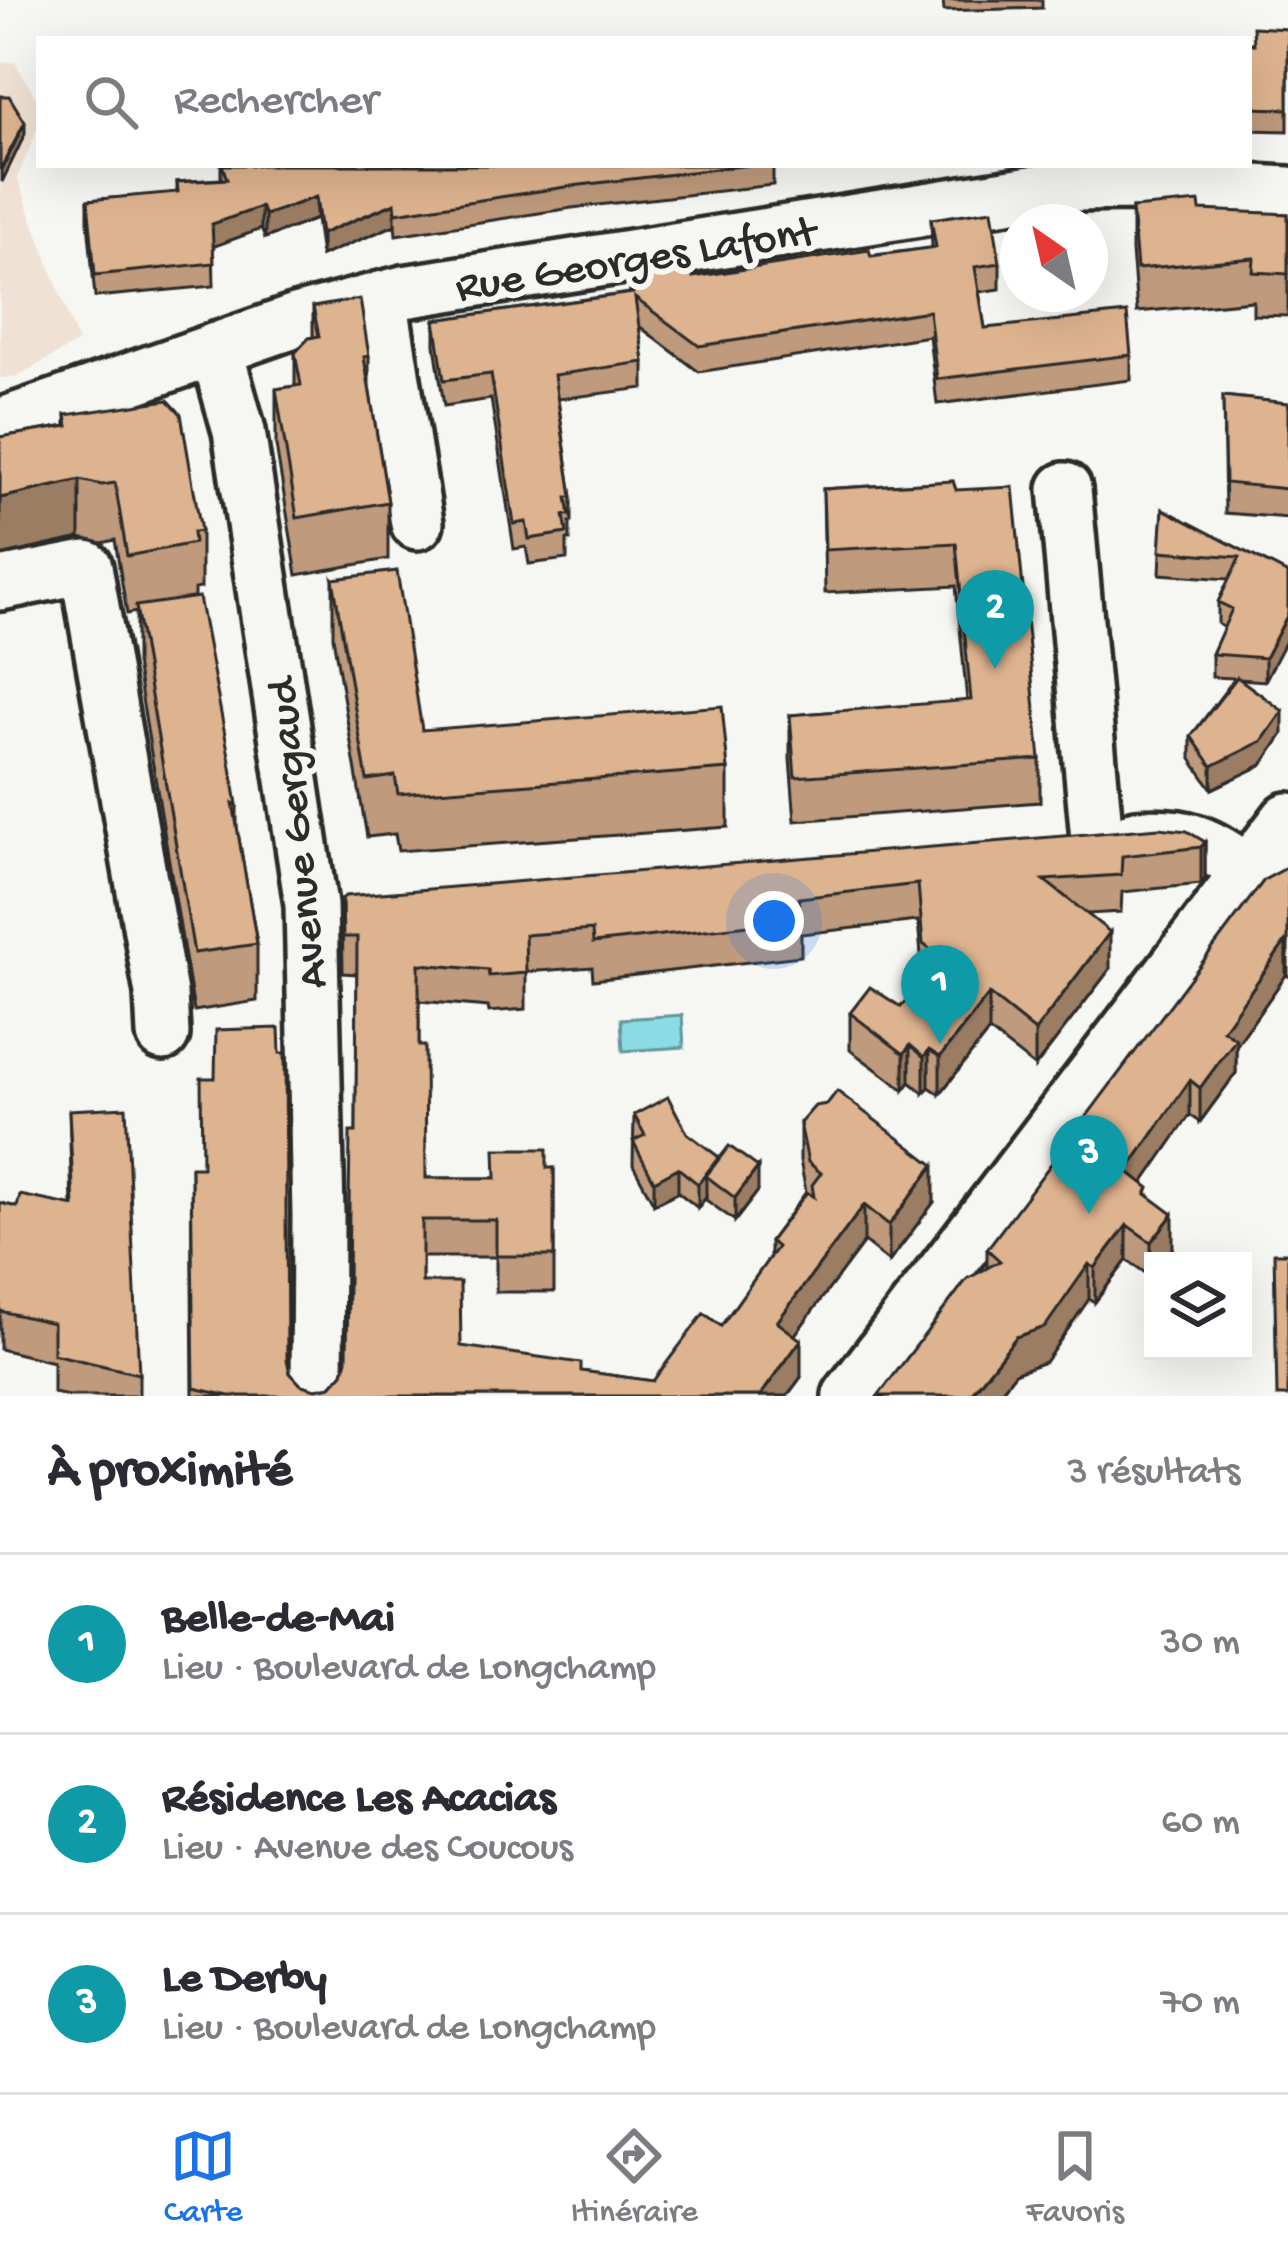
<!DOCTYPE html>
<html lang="fr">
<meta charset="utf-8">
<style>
:root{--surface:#fff;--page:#f2f2f3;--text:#2b2b33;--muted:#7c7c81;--line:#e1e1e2;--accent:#1a73e8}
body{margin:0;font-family:"Gochi Hand",sans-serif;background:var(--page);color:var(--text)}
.controls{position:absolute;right:36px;bottom:36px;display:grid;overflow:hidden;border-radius:0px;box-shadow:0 12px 48px #0002}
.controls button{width:108px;height:108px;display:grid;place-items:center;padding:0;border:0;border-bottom:3px solid var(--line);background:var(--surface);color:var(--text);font:60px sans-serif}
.compass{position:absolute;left:1000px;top:204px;width:108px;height:108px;border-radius:50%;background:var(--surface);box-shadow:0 12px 48px #0002;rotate:326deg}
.you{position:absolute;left:774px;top:921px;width:42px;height:42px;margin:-30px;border:9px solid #fff;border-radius:50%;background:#1a73e8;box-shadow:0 0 0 18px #1a73e833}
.badge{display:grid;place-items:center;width:78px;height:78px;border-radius:50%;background:var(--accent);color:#fff;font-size:39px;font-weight:700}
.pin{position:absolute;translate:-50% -99px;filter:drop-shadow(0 3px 6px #0008)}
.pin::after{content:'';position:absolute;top:63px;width:42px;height:36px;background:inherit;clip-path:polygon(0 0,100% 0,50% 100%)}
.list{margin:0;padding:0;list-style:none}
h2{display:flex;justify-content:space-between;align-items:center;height:156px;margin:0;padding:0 48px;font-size:51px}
h2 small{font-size:39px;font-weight:400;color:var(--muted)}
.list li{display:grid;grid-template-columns:78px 1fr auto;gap:36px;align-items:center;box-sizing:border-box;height:180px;padding:0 48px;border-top:3px solid var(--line)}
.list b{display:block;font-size:45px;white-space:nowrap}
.list p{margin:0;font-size:39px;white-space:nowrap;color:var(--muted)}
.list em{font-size:39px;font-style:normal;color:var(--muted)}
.icon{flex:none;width:66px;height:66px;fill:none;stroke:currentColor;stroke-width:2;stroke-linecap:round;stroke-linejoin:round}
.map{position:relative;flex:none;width:1288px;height:1396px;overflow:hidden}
.search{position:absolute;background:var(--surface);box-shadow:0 12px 48px #0002;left:36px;right:36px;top:36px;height:132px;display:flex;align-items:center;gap:30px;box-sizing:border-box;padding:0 42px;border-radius:0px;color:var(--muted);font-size:45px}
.sheet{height:696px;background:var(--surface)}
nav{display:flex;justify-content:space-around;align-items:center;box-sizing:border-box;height:168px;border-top:3px solid var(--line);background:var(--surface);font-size:33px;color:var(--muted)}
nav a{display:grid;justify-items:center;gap:6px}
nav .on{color:var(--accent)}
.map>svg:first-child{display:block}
.built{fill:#efe2d4}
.water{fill:#8bdce5;stroke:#65959b;stroke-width:3}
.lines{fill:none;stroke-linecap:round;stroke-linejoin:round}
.minor-casing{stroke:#2b2b2b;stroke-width:60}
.minor{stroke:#f6f6f2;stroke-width:51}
.wall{fill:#bf9a7b;stroke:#2b2b2b;stroke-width:3}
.shaded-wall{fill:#9b7d64;stroke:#2b2b2b;stroke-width:3}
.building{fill:#deb38f;stroke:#2b2b2b;stroke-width:3}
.labels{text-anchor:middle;stroke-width:12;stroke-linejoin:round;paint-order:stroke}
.street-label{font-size:45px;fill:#2b2b2b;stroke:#f6f6f2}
</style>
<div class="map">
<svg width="1288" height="1396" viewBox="0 0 1288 1396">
<rect width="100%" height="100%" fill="#f6f6f2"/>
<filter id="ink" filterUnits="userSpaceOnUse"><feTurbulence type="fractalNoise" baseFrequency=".00833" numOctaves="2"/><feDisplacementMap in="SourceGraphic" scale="24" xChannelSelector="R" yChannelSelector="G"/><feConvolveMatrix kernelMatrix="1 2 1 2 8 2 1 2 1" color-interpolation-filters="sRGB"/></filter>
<g filter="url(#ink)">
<path class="built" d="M 15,62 L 36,98 L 39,113 L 39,126 L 17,178 L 78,342 L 16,377 L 0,378 L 0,63 Z"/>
<path class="water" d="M 682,1015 L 684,1047 L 623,1051 L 621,1019 Z"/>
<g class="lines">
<defs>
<g id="minor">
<path d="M 381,298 L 417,523"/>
<path d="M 216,349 L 239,431 L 311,905 L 318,1215 L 317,1396"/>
<path d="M 0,425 L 296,321 L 404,292 L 1076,185 L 1132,184 L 1288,193"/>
<path d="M 1065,489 L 1097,839"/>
<path d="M 0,584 L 86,567 L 161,993 L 163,1034"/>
<path d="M 1137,836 C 1187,832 1206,842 1246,870"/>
<path d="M 849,1396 L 1288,819"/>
</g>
</defs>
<use href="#minor" class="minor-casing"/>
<use href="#minor" class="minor"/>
</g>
<g class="wall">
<path d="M 943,0 L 1042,0 L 1042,8 L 944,11 Z"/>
<path d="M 1288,29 L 1288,131 L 1249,130 L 1249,44 Z"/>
<path d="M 221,165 L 773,165 L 773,185 L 572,208 L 396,235 L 395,225 L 321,256 L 316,219 L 265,238 L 261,229 L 213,246 L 214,286 L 95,297 L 88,222 L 88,200 L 177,193 L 177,182 L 221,179 Z"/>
<path d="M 1132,208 L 1288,214 L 1288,316 L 1253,315 L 1253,301 L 1137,312 L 1132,251 Z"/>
<path d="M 931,219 L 1000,263 L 1000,289 L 979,292 L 985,328 L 1131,355 L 1131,380 L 937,404 L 929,336 L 699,372 L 639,326 L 644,362 L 644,388 L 558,399 L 572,497 L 572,522 L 570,522 L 570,540 L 567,540 L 567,559 L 529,564 L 526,547 L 514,549 L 491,399 L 444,406 L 435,345 L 435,320 L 630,293 L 630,268 L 693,277 L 932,248 Z"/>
<path d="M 313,307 L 369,356 L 369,387 L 388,502 L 388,559 L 297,575 L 276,446 L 276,389 L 295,386 L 295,353 L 313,337 Z"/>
<path d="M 1223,396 L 1288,403 L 1288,518 L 1225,513 Z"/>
<path d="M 66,415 L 201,531 L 201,588 L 194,589 L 194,598 L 237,805 L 237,827 L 257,944 L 257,1001 L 194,1011 L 136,663 L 136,612 L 127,614 L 115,540 L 102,543 L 80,538 L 0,556 L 0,437 L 66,426 Z"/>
<path d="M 953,481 L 1040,759 L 1040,802 L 795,821 L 790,759 L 790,715 L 967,701 L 956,586 L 825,593 L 823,489 Z"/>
<path d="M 1163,509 L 1288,574 L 1265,681 L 1239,679 L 1283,734 L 1262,765 L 1212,789 L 1191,759 L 1191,736 L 1235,678 L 1212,677 L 1212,654 L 1224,628 L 1218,624 L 1218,602 L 1229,579 L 1160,574 Z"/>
<path d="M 333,579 L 422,730 L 728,769 L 728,827 L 398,851 L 395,834 L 367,837 L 333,637 Z"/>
<path d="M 1205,842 L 1205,879 L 1201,884 L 1122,892 L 1121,912 L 1087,914 L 1110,969 L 1035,1067 L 989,1031 L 940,1094 L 929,1087 L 924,1093 L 910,1082 L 904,1090 L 850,1050 L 850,1013 L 901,1007 L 923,978 L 918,921 L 801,934 L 801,956 L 593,980 L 592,967 L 526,972 L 526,1009 L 489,1012 L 488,1007 L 419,1001 L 419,1046 L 426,1178 L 495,1178 L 554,1168 L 554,1292 L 496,1292 L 496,1257 L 422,1257 L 422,1282 L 461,1346 L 581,1371 L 653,1381 L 721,1326 L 770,1257 L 770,1241 L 806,1192 L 800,1160 L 800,1123 L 934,1202 L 889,1262 L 864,1242 L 794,1335 L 801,1377 L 787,1396 L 193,1396 L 191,1167 L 287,1360 L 290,1373 L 301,1385 L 316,1389 L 331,1386 L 343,1373 L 347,1360 L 356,1132 L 357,974 L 343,973 L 342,899 Z"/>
<path d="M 1288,867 L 1288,976 L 1286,975 L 1236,1046 L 1236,1073 L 1200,1122 L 1190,1115 L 1143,1183 L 1173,1248 L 1151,1277 L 1127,1260 L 1095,1302 L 1089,1299 L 1045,1362 L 1016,1372 L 998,1395 L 878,1396 L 987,1268 L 987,1249 Z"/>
<path d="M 69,1110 L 139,1374 L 139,1396 L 69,1396 L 53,1393 L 53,1362 L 0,1349 L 0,1203 L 17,1207 L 72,1206 Z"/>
<path d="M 634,1115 L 687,1133 L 758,1191 L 735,1221 L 706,1200 L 706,1197 L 698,1208 L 678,1192 L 654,1204 L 633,1165 Z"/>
</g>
<g class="shaded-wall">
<path d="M 25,122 L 25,134 L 2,182 L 2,170 Z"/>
<path d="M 316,197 L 316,219 L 265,238 L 265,215 Z"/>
<path d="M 395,203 L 395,225 L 321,256 L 321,234 Z"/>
<path d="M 261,207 L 261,229 L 212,247 L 212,224 Z"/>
<path d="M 80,480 L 80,538 L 0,556 L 0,498 Z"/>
<path d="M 1288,614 L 1288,637 L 1265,681 L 1265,658 Z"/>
<path d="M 1283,711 L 1283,734 L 1262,765 L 1212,789 L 1212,766 Z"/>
<path d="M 1205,842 L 1205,879 L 1201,884 L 1201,847 Z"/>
<path d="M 1110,932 L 1110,969 L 1035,1067 L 1035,1031 Z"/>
<path d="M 1286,941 L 1286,975 L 1236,1046 L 1236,1073 L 1200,1122 L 1200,1088 L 1223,1030 Z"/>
<path d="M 989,994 L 989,1031 L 940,1094 L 940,1057 Z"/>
<path d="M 910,1045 L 910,1082 L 904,1090 L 904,1054 Z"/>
<path d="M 929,1050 L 929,1087 L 924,1093 L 924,1057 Z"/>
<path d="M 1190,1080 L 1190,1115 L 1127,1206 L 1127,1171 Z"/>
<path d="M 719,1157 L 706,1176 L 706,1197 L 698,1208 L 698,1184 Z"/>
<path d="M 934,1165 L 934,1202 L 889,1262 L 889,1225 Z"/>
<path d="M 758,1167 L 758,1191 L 735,1221 L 735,1198 Z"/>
<path d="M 678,1168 L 678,1192 L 654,1204 L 654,1181 Z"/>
<path d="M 864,1205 L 864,1242 L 777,1359 L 777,1322 Z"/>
<path d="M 1173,1214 L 1173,1248 L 1163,1261 L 1153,1261 L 1153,1274 L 1151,1277 L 1151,1242 Z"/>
<path d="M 1127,1225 L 1127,1260 L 1095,1302 L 1095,1268 Z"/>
<path d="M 1089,1264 L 1089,1299 L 1045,1362 L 1016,1372 L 997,1396 L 970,1396 L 1016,1337 Z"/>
<path d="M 801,1340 L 801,1377 L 787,1396 L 760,1396 Z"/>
</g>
<g class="building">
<path d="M 1253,27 L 1288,29 L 1288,109 L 1249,108 L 1249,44 L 1254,44 Z"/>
<path d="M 0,96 L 9,96 L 25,122 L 0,170 Z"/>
<path d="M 222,165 L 750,165 L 572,186 L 396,213 L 395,203 L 321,234 L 316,197 L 265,215 L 261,207 L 212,224 L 214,263 L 95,275 L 88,200 L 178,192 L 177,182 L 227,179 Z"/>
<path d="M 1199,202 L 1200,210 L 1288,214 L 1288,274 L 1253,272 L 1254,258 L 1137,269 L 1132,208 Z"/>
<path d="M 992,210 L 1000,263 L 975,267 L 985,328 L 1127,313 L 1131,355 L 937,379 L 929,311 L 699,346 L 635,298 L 644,362 L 554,375 L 572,497 L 567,497 L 570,515 L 564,515 L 567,533 L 529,539 L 526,522 L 514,524 L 491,374 L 444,380 L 435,320 L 633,293 L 630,268 L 691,258 L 693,277 L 869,250 L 871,256 L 936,247 L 931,219 Z"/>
<path d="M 360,299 L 369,356 L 364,357 L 388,502 L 297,518 L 276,389 L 301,385 L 295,353 L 309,338 L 319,336 L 313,307 Z"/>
<path d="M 1223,396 L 1288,403 L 1288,489 L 1225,483 Z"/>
<path d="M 168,400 L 181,414 L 201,531 L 193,532 L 194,543 L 127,556 L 115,483 L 102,485 L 80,480 L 0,498 L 0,437 L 68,426 L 66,415 Z"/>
<path d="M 953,481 L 956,490 L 1013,487 L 1040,759 L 795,777 L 790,715 L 971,700 L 956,543 L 825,550 L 823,489 Z"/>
<path d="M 1163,509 L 1288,574 L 1288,614 L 1265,658 L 1212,654 L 1232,609 L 1218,602 L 1240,557 L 1160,551 Z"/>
<path d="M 397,571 L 422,730 L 722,706 L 728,769 L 398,794 L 395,776 L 367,780 L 333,579 Z"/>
<path d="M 199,597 L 230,761 L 237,805 L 233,803 L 257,944 L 194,953 L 136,606 Z"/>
<path d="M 1237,677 L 1283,711 L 1262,741 L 1212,766 L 1191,736 Z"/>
<path d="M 1159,828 L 1187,831 L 1205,842 L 1201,847 L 1122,856 L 1121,875 L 1044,880 L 1110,932 L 1035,1031 L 989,994 L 940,1057 L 929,1050 L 924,1057 L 910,1045 L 904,1054 L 850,1013 L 870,987 L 901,1007 L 939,956 L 923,944 L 918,884 L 799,898 L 801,919 L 593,943 L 592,930 L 525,935 L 526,973 L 489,976 L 488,970 L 419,964 L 419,1046 L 425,1046 L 426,1178 L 496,1178 L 495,1149 L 547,1149 L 547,1168 L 554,1168 L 554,1256 L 496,1256 L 496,1220 L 422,1220 L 422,1282 L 460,1282 L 461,1346 L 581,1363 L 581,1371 L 653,1381 L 704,1313 L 721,1326 L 777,1247 L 770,1241 L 807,1192 L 814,1197 L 812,1185 L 821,1173 L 808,1162 L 800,1123 L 815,1106 L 827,1104 L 837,1091 L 934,1165 L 889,1225 L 864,1205 L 777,1322 L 801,1340 L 760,1396 L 230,1396 L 194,1388 L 191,1167 L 202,1167 L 201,1078 L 215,1078 L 216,1030 L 279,1028 L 280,1053 L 285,1053 L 287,1360 L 290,1373 L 301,1385 L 316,1389 L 331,1386 L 343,1373 L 347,1360 L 350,1132 L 356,1132 L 357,937 L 343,937 L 342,899 L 345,896 Z"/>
<path d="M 1288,867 L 1288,942 L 1286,941 L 1223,1030 L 1236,1039 L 1200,1088 L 1190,1080 L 1127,1171 L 1149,1188 L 1146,1194 L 1173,1214 L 1151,1242 L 1127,1225 L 1095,1268 L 1089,1264 L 1045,1327 L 1016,1337 L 970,1395 L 1028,1396 L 878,1396 L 967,1279 L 1000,1261 L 987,1249 L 1264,880 Z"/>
<path d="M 668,1097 L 687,1133 L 719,1157 L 698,1184 L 678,1168 L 654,1181 L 633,1141 L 645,1135 L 634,1115 Z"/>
<path d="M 126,1107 L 139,1374 L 53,1354 L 53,1323 L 0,1311 L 0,1203 L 17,1207 L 20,1195 L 74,1206 L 69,1110 Z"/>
<path d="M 729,1146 L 758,1167 L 735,1198 L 706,1176 Z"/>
<path d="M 1274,1253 L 1288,1253 L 1288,1396 L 1277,1396 Z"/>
</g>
</g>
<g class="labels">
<g class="street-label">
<text transform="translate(635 255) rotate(-9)" y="16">Rue Georges Lafont</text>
<text transform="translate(293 834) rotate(-96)" y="16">Avenue Gergaud</text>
</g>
</g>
</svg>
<div class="controls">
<button><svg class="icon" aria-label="layers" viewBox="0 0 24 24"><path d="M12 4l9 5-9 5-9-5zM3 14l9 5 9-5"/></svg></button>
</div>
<svg class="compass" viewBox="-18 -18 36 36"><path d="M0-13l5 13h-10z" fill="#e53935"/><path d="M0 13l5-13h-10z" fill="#7c7c81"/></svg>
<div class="you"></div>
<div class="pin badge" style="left:940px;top:1044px;background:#0f9aa8">1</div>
<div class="pin badge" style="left:995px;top:669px;background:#0f9aa8">2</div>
<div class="pin badge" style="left:1089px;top:1214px;background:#0f9aa8">3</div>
<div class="search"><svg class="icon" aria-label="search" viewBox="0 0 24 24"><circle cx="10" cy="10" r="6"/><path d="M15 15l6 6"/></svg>Rechercher</div>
</div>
<section class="sheet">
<h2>À proximité<small>3 résultats</small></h2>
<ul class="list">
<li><span class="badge" style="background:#0f9aa8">1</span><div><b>Belle-de-Mai</b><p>Lieu · Boulevard de Longchamp</p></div><em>30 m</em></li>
<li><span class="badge" style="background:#0f9aa8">2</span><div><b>Résidence Les Acacias</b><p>Lieu · Avenue des Coucous</p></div><em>60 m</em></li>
<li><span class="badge" style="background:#0f9aa8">3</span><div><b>Le Derby</b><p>Lieu · Boulevard de Longchamp</p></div><em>70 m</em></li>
</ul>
</section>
<nav>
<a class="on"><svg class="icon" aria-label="map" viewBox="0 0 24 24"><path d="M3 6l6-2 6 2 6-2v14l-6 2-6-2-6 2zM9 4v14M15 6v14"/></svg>Carte</a>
<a><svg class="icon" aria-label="directions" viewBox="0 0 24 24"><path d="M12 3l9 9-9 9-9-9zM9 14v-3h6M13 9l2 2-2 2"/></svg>Itinéraire</a>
<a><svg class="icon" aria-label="saved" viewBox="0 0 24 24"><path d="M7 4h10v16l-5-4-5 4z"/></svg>Favoris</a>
</nav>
